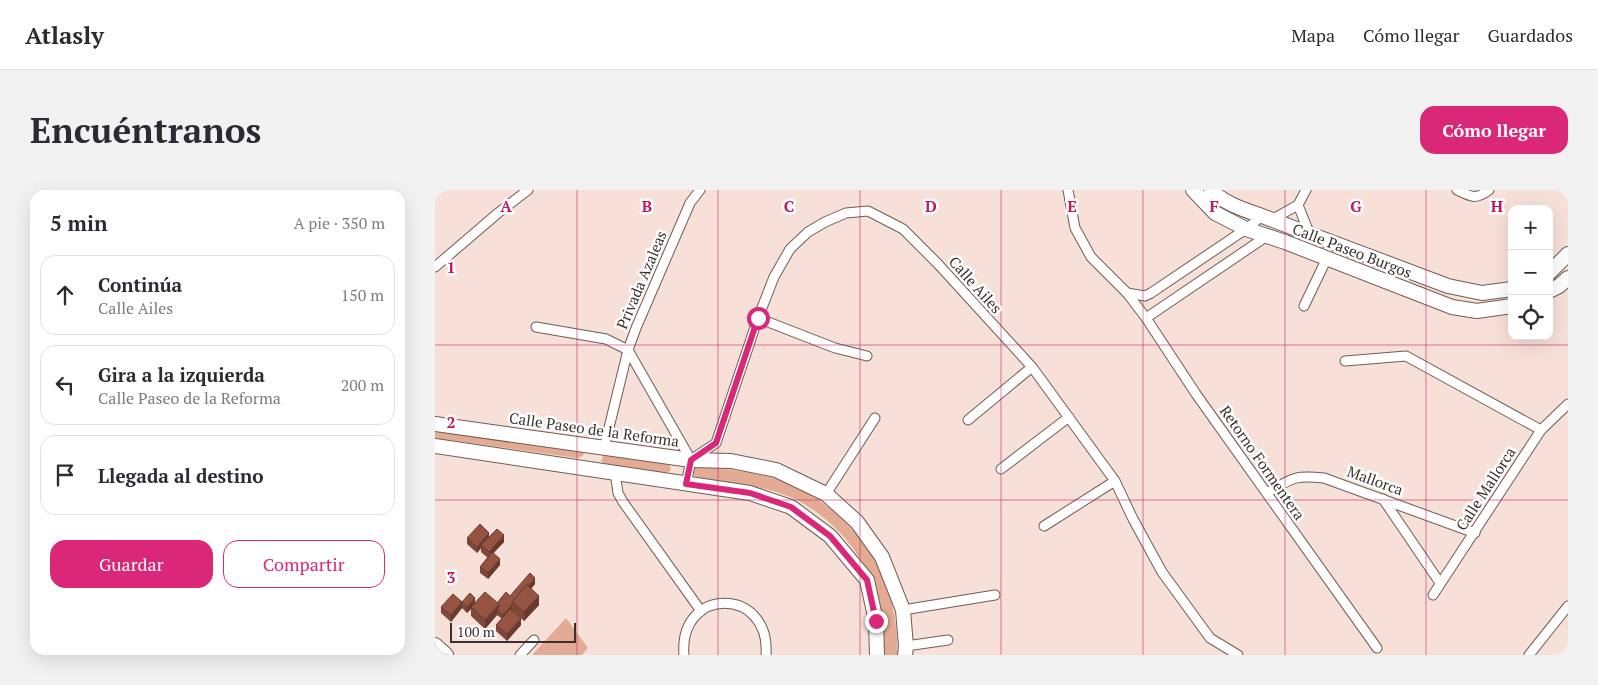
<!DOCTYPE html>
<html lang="es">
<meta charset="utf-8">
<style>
:root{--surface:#fff;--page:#f2f2f3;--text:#2b2b33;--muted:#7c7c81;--line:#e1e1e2;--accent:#db2777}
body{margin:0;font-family:"PT Serif",serif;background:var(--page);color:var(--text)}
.controls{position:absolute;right:15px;top:15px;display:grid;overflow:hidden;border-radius:10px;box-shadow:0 5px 20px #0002}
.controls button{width:45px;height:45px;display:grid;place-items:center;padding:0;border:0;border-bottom:1px solid var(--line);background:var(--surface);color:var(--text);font:25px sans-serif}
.scale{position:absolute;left:15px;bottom:12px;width:126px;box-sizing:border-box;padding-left:5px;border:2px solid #3a312e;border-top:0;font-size:14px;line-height:18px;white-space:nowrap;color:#3a312e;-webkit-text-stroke:4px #fff;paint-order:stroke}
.stop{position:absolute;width:15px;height:15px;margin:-11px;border:4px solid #db2777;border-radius:50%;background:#fff}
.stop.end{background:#db2777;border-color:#fff;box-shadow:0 1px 5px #0008}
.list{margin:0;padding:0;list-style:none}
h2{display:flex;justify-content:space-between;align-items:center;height:65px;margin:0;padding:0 20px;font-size:21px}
h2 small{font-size:16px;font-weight:400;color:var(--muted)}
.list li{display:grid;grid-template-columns:32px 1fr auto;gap:15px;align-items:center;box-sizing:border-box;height:80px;margin:0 10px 10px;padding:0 10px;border:1px solid var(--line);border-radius:15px}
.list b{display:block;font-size:19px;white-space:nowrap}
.list p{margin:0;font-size:16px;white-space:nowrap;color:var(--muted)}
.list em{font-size:16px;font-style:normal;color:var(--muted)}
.actions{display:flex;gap:10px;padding:15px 20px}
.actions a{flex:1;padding:11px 0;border:1px solid var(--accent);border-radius:15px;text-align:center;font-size:18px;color:var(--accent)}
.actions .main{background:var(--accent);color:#fff}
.icon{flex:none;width:28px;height:28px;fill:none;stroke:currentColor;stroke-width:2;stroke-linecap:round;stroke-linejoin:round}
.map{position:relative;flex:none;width:1133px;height:465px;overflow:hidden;border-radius:15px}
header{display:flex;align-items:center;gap:30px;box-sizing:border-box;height:70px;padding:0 25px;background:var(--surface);border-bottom:1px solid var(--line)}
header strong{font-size:24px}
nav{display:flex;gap:28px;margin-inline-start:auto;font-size:18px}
.intro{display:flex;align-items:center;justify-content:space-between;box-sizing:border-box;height:120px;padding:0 30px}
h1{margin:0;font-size:35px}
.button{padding:12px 22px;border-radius:15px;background:var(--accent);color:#fff;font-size:18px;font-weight:700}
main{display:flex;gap:30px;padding:0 30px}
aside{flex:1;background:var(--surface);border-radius:15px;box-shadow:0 5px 20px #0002}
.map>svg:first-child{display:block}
.green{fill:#e4ab94}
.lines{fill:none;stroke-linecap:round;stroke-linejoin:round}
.street-casing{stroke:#705c54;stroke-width:11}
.secondary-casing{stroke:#705c54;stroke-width:16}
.street{stroke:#fff;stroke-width:9}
.secondary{stroke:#fff;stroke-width:14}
.wall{fill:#7f4838}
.shaded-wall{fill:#683b2e}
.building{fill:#945441;stroke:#683b2e}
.route{stroke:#db2777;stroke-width:6}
.grid{fill:none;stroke:#c2185b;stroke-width:1;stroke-opacity:0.55}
.labels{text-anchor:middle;stroke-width:5;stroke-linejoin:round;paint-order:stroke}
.street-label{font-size:15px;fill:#3a312e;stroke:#fff}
.grid-label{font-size:16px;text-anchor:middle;font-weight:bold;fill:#c2185b;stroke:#fff;stroke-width:5;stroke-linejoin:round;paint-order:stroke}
</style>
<header>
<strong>Atlasly</strong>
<nav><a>Mapa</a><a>Cómo llegar</a><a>Guardados</a></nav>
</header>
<div class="intro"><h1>Encuéntranos</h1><a class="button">Cómo llegar</a></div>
<main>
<aside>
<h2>5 min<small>A pie · 350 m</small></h2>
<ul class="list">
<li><svg class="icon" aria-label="ahead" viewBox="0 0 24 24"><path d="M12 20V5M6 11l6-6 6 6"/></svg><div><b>Continúa</b><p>Calle Ailes</p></div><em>150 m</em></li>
<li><svg class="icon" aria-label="left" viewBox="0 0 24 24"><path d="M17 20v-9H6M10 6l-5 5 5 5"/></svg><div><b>Gira a la izquierda</b><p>Calle Paseo de la Reforma</p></div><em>200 m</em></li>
<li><svg class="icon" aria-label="arrive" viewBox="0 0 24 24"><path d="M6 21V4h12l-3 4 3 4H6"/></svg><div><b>Llegada al destino</b></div></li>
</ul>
<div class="actions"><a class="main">Guardar</a><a>Compartir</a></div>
</aside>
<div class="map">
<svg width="1133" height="465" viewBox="0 0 1133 465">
<rect width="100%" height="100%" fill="#f7e0d7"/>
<g class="green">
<path d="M 0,235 L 149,261 C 149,266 147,267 142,268 L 0,248 Z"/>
<path d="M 169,264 L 234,273 L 236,280 L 231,284 L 171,275 L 166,271 Z"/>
<path d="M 263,275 C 293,280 324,282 353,293 C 367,298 380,307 392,316 C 438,351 465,406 462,465 L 449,465 C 449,439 446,425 439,401 C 437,395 436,388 433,383 C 419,353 391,325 362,310 C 331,295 294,293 261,287 L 257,283 L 260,276 Z"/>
<path d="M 131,428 L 153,458 L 147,465 L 97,465 Z"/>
</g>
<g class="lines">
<defs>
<g id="street">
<path d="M 633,0 L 640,38 L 656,67 L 692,103 L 711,128 L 761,204 L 942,458"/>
<path d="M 1022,0 C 1036,7 1041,10 1054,0"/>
<path d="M 863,15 L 875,45"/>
<path d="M 836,30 L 863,15 L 871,0"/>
<path d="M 0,77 L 63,23 L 93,0"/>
<path d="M 692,103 L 710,106 L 716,103 L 811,39 L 827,26"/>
<path d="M 869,116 L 892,68"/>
<path d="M 323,128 L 400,158 L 432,166"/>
<path d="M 711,128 L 832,46"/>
<path d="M 101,137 L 171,149 L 193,160"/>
<path d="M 193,160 L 256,270 L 251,294"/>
<path d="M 910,171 L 971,166 L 1106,240"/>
<path d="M 533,230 L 597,177"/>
<path d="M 169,258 L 193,160 L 201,138 L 255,13 L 265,0"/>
<path d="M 257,269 L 281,253 L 323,128 L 339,87 L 355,59 L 373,42 L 390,32 L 411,23 L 433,21 L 468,39 L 503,74 L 597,177 L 680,291 L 698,329 L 727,382 L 775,448 L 803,465"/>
<path d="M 566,279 L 634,227"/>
<path d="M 180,282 L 183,303 L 188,312 L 266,421"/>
<path d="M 832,303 C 857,288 859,285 889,288 L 1040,343"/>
<path d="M 391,304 L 440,228"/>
<path d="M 948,309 L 1005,393"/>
<path d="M 609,336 L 680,291"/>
<path d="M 998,405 L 1106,240 L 1133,214"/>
<path d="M 468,420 L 560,405"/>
<path d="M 471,456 L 513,450"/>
<path d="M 85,465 L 99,450"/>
<path d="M 249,465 C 243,396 336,396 331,465"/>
<path d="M 1094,465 L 1133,416"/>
</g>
<g id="secondary">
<path d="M 758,0 L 780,23 L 811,39 L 850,52 L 1017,117 L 1042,121 L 1077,116"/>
<path d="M 776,0 C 788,13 810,20 827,26 L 1013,96 L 1047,103 L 1077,99"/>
<path d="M 1114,83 L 1133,64"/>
<path d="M 1114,101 L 1124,96 L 1133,88"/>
<path d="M 0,234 L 256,270 L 296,271 L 341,280 L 391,304 L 422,332 L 447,367 L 468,420 L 471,456 L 470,465"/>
<path d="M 0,256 L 315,303 L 356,317 L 395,346 L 432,390 L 441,431 L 442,465"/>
<path d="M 0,455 L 11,465"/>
</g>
</defs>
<use href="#street" class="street-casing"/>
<use href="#secondary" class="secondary-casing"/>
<use href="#street" class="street"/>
<use href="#secondary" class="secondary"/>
</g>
<g class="wall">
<path d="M 54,346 L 69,352 L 58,363 L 65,375 L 53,389 L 45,383 L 45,377 L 53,368 L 46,362 L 46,358 L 42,363 L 32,354 L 32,348 Z"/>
<path d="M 100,394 L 96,399 L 104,415 L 89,431 L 77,421 L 86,435 L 72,451 L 61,441 L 61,435 L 67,429 L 62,425 L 50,439 L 36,426 L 36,419 L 32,423 L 27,418 L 16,432 L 6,423 L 6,417 L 27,412 L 62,413 Z"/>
</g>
<g class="shaded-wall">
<path d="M 54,343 L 54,349 L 46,355 L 46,358 L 42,363 L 42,357 Z"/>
<path d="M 69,345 L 69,352 L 54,368 L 54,362 Z"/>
<path d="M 65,369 L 65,375 L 53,389 L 53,383 Z"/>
<path d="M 100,388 L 100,394 L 82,416 L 79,413 Z"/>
<path d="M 104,406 L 104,415 L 89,431 L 89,422 Z"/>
<path d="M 40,408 L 40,414 L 36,417 L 36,419 L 32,423 L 32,417 Z"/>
<path d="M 27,412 L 27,418 L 16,432 L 16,425 Z"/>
<path d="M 64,414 L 64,420 L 62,419 L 62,425 L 50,439 L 50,430 Z"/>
<path d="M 77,415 L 77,421 L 68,431 L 68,425 Z"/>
<path d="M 86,429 L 86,435 L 72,451 L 72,444 Z"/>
</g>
<g class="building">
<path d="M 45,334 L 54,343 L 42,357 L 32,348 Z"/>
<path d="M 62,339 L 69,345 L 54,362 L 46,355 Z"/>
<path d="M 57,362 L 65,369 L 53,383 L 45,377 Z"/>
<path d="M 95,383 L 100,388 L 93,396 L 92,395 L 77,412 L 77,415 L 68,425 L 62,419 L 64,417 L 64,414 L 62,413 L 71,402 L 75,406 Z"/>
<path d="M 92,395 L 104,406 L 89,422 L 77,412 Z"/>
<path d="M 50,402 L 64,414 L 50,430 L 36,417 Z"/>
<path d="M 35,403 L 40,408 L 32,417 L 27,412 Z"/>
<path d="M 18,404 L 27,412 L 16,425 L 6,417 Z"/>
<path d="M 75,419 L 86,429 L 72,444 L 61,435 Z"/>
</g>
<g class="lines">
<path class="route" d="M 323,128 L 281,253 L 256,270 L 251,294 L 315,303 L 356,317 L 395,346 L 432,390 L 441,431"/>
</g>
<path class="grid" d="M 142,0 L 142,465M 283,0 L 283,465M 425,0 L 425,465M 566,0 L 566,465M 708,0 L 708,465M 850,0 L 850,465M 991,0 L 991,465M 0,155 L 1133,155M 0,310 L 1133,310"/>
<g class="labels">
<g class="street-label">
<text transform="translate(917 61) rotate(21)" y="5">Calle Paseo Burgos</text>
<text transform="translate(207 90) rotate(-67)" y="5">Privada Azaleas</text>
<text transform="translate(540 95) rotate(48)" y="5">Calle Ailes</text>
<text transform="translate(159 240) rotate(8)" y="5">Calle Paseo de la Reforma</text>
<text transform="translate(827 273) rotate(55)" y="5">Retorno Formentera</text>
<text transform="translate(940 291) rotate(20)" y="5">Mallorca</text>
<text transform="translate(1051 299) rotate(-57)" y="5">Calle Mallorca</text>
</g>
</g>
<g class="grid-label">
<text x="71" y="22">A</text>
<text x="212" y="22">B</text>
<text x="354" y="22">C</text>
<text x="496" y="22">D</text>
<text x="637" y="22">E</text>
<text x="779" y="22">F</text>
<text x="921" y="22">G</text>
<text x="1062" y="22">H</text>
<text x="16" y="83">1</text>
<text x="16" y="238">2</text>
<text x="16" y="393">3</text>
</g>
</svg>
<div class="controls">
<button>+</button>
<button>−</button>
<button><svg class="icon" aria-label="locate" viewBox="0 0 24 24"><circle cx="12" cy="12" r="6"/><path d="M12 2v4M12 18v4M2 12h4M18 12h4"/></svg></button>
</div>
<div class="scale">100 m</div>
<div class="stop" style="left:323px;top:128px"></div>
<div class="stop end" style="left:441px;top:431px"></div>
</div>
</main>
